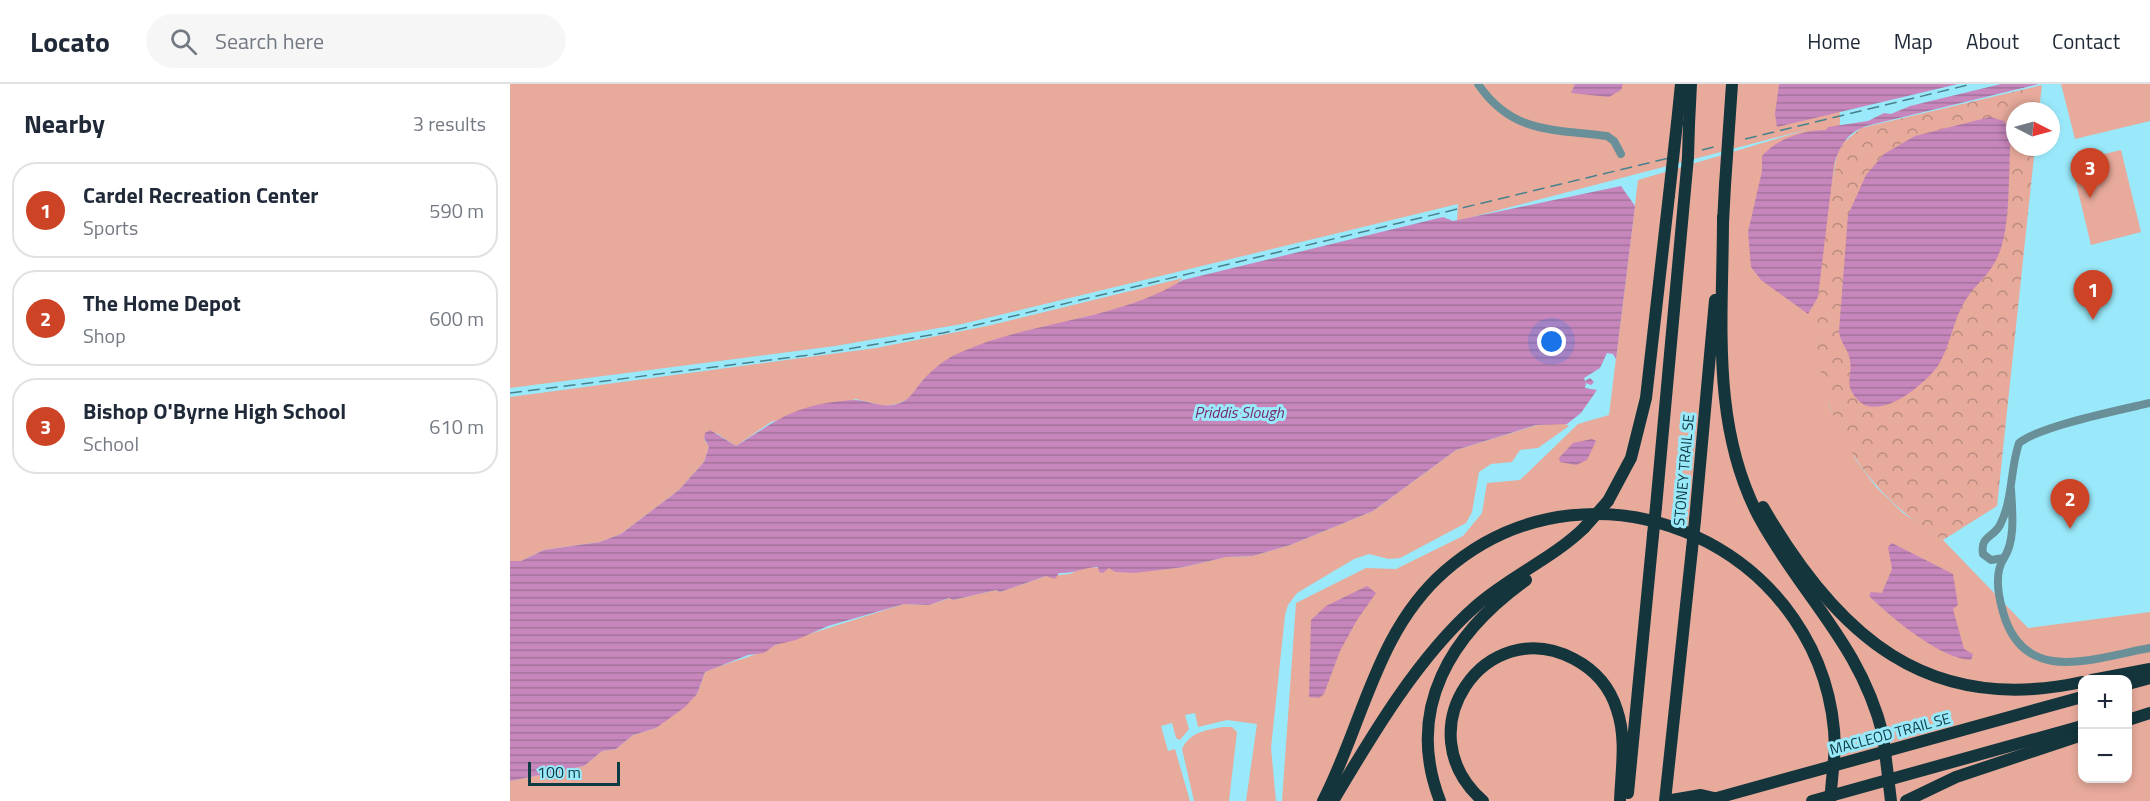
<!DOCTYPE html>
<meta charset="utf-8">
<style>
:root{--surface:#fff;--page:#f6f6f7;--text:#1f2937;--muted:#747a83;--line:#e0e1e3;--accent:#cd4326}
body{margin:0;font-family:"Titillium Web",sans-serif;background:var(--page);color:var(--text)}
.controls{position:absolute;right:18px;bottom:18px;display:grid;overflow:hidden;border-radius:12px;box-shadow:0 3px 9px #0003}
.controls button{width:54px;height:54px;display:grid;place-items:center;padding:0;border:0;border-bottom:2px solid var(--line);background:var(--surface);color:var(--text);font:30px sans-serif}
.compass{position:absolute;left:1496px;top:18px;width:54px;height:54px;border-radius:50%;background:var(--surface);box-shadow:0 3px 9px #0003;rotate:96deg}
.scale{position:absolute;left:18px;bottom:15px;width:92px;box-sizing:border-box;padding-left:6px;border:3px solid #0c3b43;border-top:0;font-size:16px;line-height:21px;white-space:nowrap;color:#0c3b43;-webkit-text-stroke:4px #9ae9fa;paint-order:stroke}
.you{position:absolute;left:1042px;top:258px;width:21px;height:21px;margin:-15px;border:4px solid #fff;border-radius:50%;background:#1a73e8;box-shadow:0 0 0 9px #1a73e833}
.badge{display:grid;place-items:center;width:39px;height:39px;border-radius:50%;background:var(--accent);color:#fff;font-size:20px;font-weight:700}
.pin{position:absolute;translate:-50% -50px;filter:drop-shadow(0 2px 3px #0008)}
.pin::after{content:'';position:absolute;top:32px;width:21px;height:18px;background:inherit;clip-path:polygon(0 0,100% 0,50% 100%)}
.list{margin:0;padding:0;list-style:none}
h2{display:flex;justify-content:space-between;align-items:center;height:78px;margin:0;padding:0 24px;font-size:26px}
h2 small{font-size:20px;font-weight:400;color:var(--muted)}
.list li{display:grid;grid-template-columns:39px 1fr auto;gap:18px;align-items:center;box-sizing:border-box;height:96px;margin:0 12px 12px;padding:0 12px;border:2px solid var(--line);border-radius:24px}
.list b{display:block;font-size:22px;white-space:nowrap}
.list p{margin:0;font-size:20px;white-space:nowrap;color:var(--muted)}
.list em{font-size:20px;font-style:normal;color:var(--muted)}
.icon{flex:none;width:33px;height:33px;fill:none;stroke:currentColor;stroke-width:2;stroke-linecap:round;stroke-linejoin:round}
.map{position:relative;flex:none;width:1640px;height:717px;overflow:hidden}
header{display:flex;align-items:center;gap:36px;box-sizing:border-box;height:84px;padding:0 30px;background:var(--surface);border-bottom:2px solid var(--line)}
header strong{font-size:28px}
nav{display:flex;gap:33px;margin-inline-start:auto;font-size:21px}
.search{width:420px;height:54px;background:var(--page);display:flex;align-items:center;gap:15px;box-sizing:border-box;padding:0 21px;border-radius:33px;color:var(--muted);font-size:22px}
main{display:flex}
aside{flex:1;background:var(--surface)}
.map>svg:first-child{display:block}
.grass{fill:#e7aa9b;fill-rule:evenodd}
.park{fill:url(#park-crowns)}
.water{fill:url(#water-rules)}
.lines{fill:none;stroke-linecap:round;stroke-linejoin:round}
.minor{stroke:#699099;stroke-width:8}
.highway{stroke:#14353c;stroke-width:12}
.rail{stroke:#46828e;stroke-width:1.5;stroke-dasharray:12 6;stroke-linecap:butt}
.highway-bridge{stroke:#14353c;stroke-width:12}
.labels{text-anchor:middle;stroke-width:6;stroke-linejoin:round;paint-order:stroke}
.street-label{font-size:15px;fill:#0c3b43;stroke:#9ae9fa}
.water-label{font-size:16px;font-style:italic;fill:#772b6d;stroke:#9ae9fa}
</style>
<header>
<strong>Locato</strong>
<div class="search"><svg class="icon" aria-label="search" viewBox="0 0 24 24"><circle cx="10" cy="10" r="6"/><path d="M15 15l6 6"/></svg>Search here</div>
<nav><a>Home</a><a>Map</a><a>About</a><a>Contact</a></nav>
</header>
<main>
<aside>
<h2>Nearby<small>3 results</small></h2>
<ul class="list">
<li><span class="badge">1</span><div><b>Cardel Recreation Center</b><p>Sports</p></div><em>590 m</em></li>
<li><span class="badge">2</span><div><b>The Home Depot</b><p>Shop</p></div><em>600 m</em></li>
<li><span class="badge">3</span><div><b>Bishop O'Byrne High School</b><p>School</p></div><em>610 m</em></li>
</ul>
</aside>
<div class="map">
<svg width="1640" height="717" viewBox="0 0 1640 717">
<defs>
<pattern id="park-crowns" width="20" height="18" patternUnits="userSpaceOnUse" patternTransform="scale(1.5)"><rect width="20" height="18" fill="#e7aa9b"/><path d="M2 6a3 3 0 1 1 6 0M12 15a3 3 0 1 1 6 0" fill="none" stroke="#ba8c80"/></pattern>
<pattern id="water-rules" width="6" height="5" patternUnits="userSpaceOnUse" patternTransform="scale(1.5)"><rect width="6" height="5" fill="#c887bc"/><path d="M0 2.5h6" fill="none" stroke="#a1709a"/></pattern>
</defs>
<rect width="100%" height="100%" fill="#9ae9fa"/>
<g class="grass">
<path d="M 0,0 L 1329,0 L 1330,37 L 1307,251 L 1312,291 L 1320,324 L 1346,376 L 1366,403 L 1393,429 L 1433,456 L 1518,544 L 1640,528 L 1640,717 L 772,717 L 786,519 L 856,484 L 886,485 L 953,452 L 972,429 L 977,399 L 1010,396 L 1068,340 L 1099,331 L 1128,96 L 1299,45 L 947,137 L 948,120 L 452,240 L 325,262 L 0,304 ZM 1572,596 L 1618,596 L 1618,694 L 1572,694 Z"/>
<path d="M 1551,0 L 1640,0 L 1640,37 L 1565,55 Z"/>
<path d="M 1611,66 L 1631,148 L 1581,161 L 1561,78 Z"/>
<path d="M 673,194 C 650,221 587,228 553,239 C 505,255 459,278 412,297 L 402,313 L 387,320 L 374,322 L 346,315 L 261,338 L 226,362 L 206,349 L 194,355 L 199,363 L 194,378 L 169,406 L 111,450 L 90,458 L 34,466 L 11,477 L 0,477 L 0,313 L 366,264 L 477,242 Z"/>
<path d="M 1053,339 L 1059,342 L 1028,364 L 1010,366 L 1002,378 L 981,380 L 969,388 L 962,428 L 956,439 L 890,474 L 879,475 L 859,470 L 844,475 L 787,509 L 778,521 L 775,531 L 761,664 L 766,717 L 736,717 L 747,640 L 717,636 L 688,643 L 685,629 L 675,631 L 679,645 L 670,656 L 666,654 L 662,639 L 651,642 L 658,667 L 665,665 L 680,717 L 0,717 L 0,697 L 74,682 L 92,667 L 106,665 L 123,651 L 146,644 L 187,610 L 195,588 C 216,578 249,572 265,561 L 394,520 L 419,521 L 440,514 L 443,516 L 486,506 L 490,508 L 536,492 L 560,490 L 574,483 L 645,486 L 674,483 L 716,473 L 743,472 L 780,461 L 863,427 L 946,366 L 1027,341 Z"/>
<path d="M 713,643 L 722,643 L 727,648 L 719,717 L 684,717 L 672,665 C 680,648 696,646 713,643 Z"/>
</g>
<path class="park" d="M 1532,1 L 1529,27 L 1505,27 L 1505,63 L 1525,63 L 1487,422 L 1433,456 C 1360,413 1309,340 1307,252 C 1306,194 1320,129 1327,70 L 1333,59 L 1351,44 Z"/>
<g class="water">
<path d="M 1065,0 L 1113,0 L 1111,6 L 1099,13 L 1061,9 Z"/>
<path d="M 1269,0 L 1448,0 L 1267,43 L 1265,30 Z"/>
<path d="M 1491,0 L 1529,0 L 1356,42 C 1337,49 1330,62 1324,80 L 1308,213 L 1298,230 L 1251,196 L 1241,183 L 1238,148 L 1252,87 L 1252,72 C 1266,55 1294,46 1316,46 L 1318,43 L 1358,37 L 1374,29 L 1381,30 L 1400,22 Z"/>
<path d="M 1480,33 L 1494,37 L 1501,51 C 1498,84 1501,134 1491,164 C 1482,191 1468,196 1455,217 C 1443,236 1441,260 1429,280 C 1417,299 1368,340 1347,315 C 1333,299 1343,293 1340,277 C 1339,266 1330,259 1329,247 L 1338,131 L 1356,91 L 1374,70 L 1405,52 Z"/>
<path d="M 1111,102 L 1125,122 L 1106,275 L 1103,270 L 1097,269 L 1090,284 L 1074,294 L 1075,297 L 1080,294 L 1084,298 L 1081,301 L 1076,299 L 1075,304 L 1087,306 L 1071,329 L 1057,340 L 1026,341 L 946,366 L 863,427 L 780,461 L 743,472 L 716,473 L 674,483 L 625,489 L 605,488 L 599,484 L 593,489 L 589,488 L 588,483 C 574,483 563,490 549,489 L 545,495 L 536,492 L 490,508 L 486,506 L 443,516 L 439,514 L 419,521 L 394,520 L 318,542 L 286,556 L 265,561 L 254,569 L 238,571 L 195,588 L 187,610 L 175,623 L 146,644 L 123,651 L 106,665 L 92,667 L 74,682 L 0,697 L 0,477 L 11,477 L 34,466 L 90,458 L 111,450 L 169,406 L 194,378 L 199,363 L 194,354 L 195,349 L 200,346 L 226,362 C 270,334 287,320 342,316 C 357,315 371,325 387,320 C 401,316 404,306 413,296 C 422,286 436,274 449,269 C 521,236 604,238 673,196 L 933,133 L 943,137 Z"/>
<path d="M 1082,355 L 1086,357 L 1077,376 L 1066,381 L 1050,378 L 1049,374 L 1063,359 Z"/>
<path d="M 1382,459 L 1443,490 L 1448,521 L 1443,525 L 1454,565 L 1463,570 L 1461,576 C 1430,575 1381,533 1359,512 L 1361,508 L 1372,509 L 1382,485 L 1378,463 Z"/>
<path d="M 857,502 L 866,509 L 847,536 L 830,567 L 814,610 L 809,614 L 799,613 L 801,536 L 816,522 Z"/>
</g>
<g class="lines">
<g class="minor">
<path d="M 968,0 C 1002,50 1043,45 1097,52 L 1104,57 L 1111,70"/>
<path d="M 1501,405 C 1502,425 1506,456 1494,474 L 1481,476 L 1473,470 C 1470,452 1483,454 1490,441 C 1503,416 1500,385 1509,359 C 1530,342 1610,326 1640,319"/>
<path d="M 1494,474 C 1484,489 1488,511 1493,528 C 1514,603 1583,574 1640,564"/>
</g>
<g class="highway">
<path d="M 1167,39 L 1171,0"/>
<path d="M 1179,40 L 1181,0"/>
<path d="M 1218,58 L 1222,0"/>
<path d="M 1213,133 C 1213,235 1200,342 1250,435 C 1292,512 1351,561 1373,651"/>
<path d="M 1213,139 L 1215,101"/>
<path d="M 1098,417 L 1121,374 L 1136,314 L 1159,111"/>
<path d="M 1146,423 L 1178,73"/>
<path d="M 1253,423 C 1327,551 1417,632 1572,598"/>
<path d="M 1185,436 L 1205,216"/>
<path d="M 1582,596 L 1640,585"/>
<path d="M 1618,600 L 1640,594"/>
<path d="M 1618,636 L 1640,629"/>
<path d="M 1118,709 L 1143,451"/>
<path d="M 813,717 C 853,640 866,547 935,487 C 1086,356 1321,466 1325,664"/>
<path d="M 823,717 C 862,651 908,573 966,522 C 1000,492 1042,475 1074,444"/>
<path d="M 930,717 C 894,624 942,549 1016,496"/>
<path d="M 973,717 C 893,647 976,528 1064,575 C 1085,586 1100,603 1107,626 C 1117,655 1111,687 1110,717"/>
<path d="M 1155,717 L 1182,465"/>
<path d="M 1156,717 L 1191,711 L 1204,714"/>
<path d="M 1196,717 L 1572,613"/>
<path d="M 1302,717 L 1572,642"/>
<path d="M 1396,717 L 1446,693 L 1572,651"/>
</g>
<g class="rail">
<path d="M 1235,55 L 1462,0"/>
<path d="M 1192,66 L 1207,62"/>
<path d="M 0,309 L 307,270 L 433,249 L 1159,74"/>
</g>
<g class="highway-bridge">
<path d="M 1178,73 L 1179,40"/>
<path d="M 1215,101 L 1218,58"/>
<path d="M 1159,111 L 1167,39"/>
<path d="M 1074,444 L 1098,417"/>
<path d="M 1143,451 L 1146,423"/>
<path d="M 1182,465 L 1185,436"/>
<path d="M 1373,651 L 1381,717"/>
<path d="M 1320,717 L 1325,664"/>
</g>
</g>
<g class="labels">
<g class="street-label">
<text transform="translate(1174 386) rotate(-85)" y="5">STONEY TRAIL SE</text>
<text transform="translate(1380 650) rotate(-15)" y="5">MACLEOD TRAIL SE</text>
</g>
<g class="water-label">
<text x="729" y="334">Priddis Slough</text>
</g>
</g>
</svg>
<div class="controls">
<button>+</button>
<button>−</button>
</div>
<svg class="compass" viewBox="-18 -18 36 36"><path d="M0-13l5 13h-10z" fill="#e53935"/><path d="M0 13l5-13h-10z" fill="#747a83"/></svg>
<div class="scale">100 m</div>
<div class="you"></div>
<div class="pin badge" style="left:1583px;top:236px">1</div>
<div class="pin badge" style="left:1560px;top:445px">2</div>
<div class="pin badge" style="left:1580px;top:114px">3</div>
</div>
</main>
